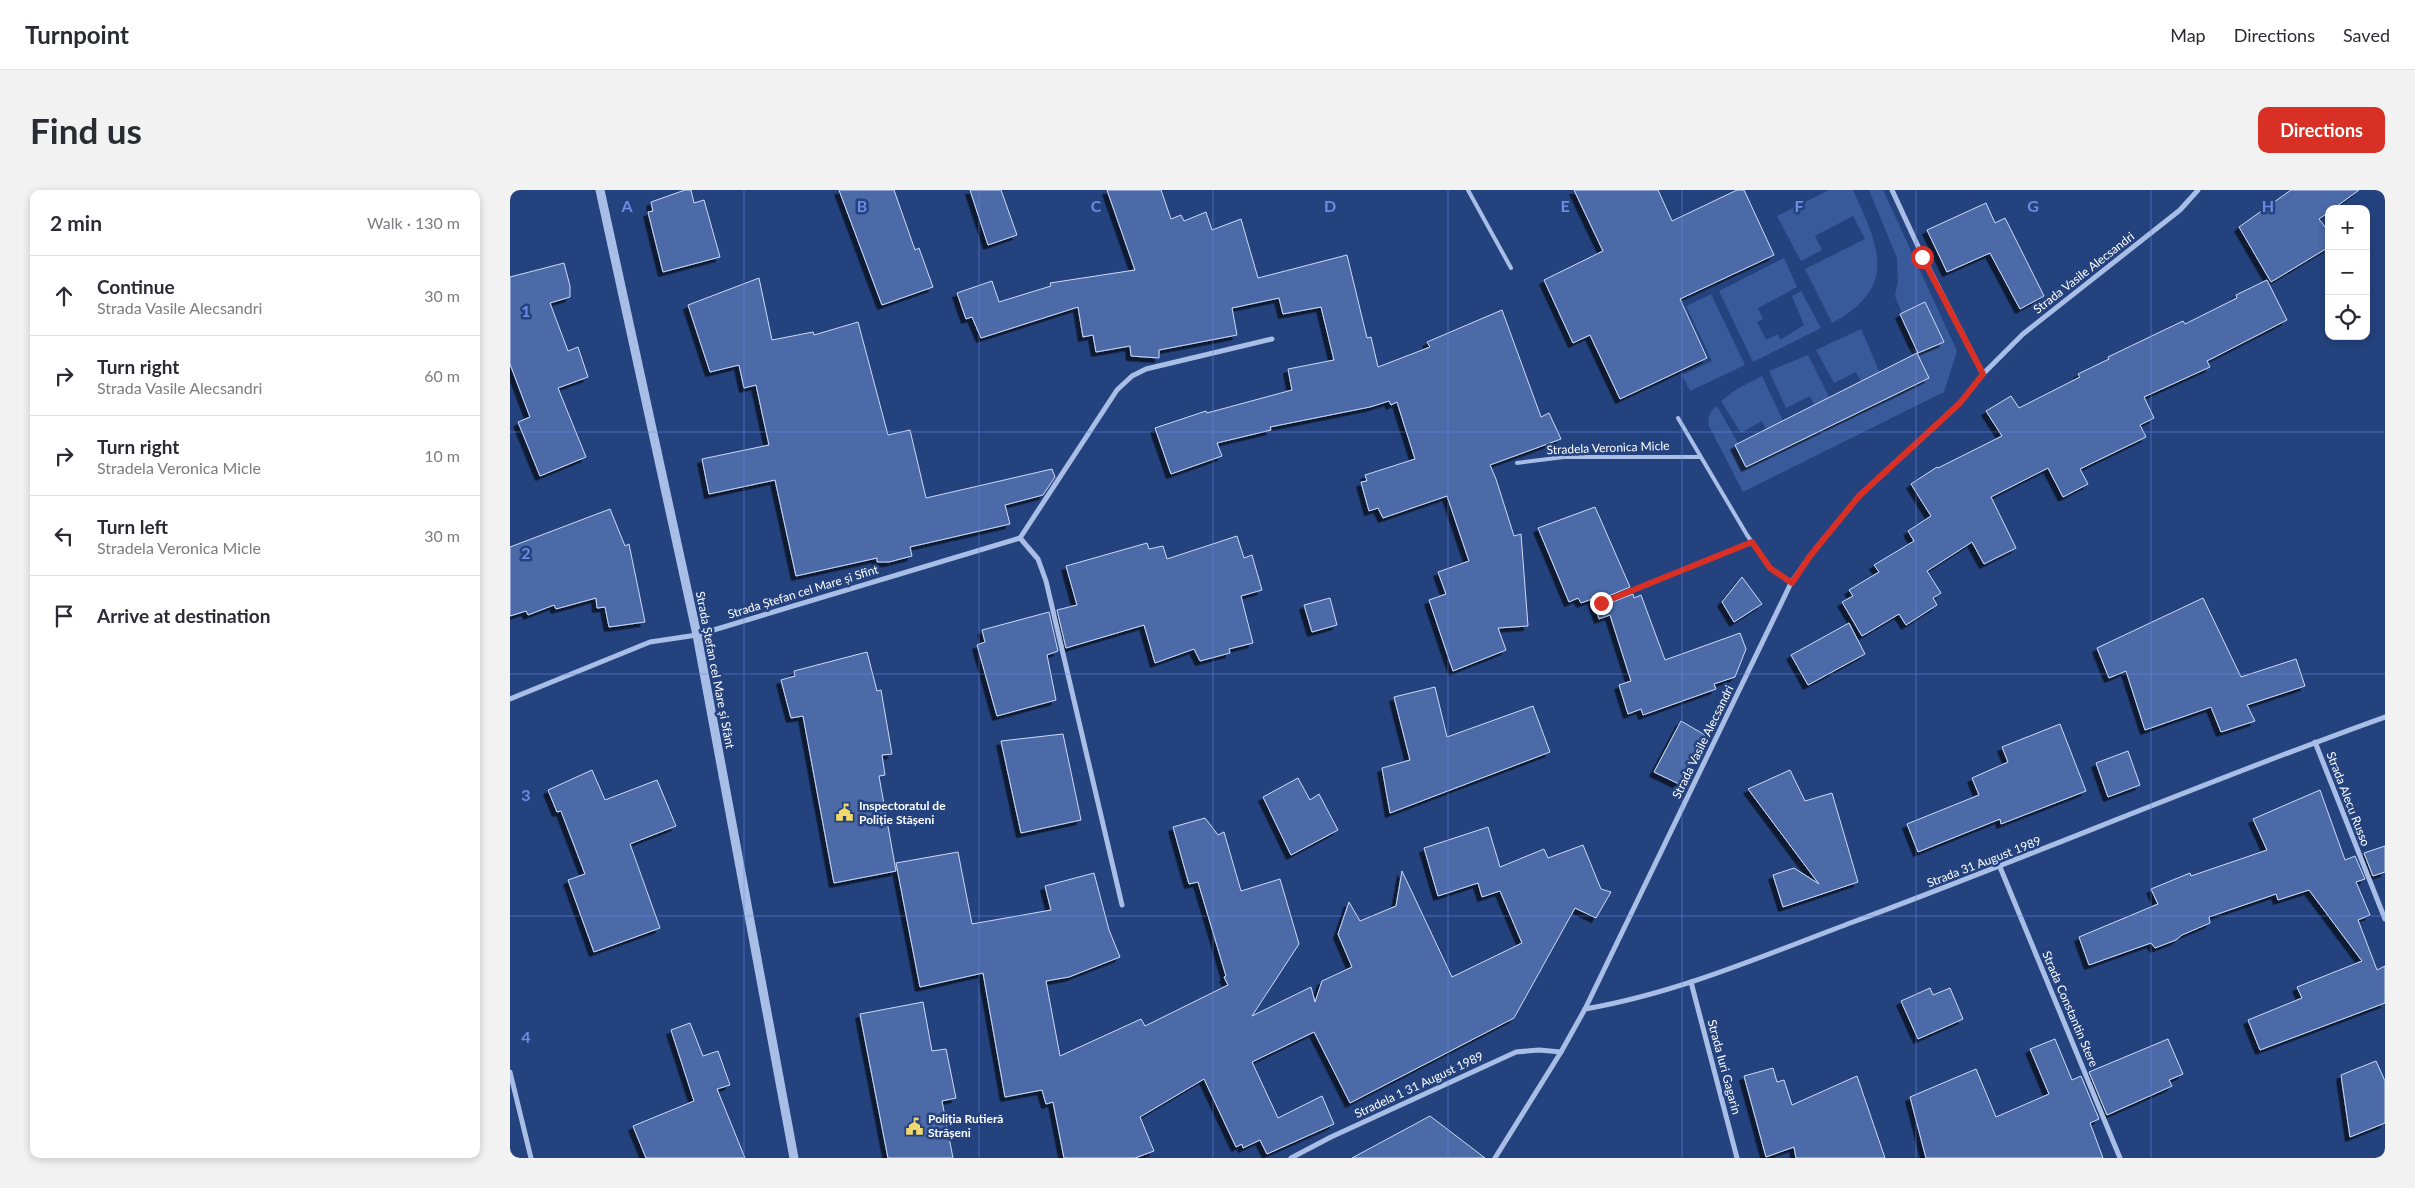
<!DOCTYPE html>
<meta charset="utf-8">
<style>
:root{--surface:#fff;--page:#f2f2f3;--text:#2b2b33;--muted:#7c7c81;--line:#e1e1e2;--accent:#d93025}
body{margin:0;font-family:Lato,sans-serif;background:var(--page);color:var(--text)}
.controls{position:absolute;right:15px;top:15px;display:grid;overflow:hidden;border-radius:10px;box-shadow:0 2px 8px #0003}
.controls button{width:45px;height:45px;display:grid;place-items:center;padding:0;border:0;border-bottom:1px solid var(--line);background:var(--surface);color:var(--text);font:25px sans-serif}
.stop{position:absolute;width:15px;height:15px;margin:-11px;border:4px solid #d93025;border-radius:50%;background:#fff}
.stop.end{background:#d93025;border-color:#fff;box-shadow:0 1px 5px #0008}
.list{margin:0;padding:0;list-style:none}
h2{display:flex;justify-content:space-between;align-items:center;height:65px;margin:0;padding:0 20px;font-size:21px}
h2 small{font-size:16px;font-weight:400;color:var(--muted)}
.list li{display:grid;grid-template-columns:32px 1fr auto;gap:15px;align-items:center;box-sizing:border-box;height:80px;padding:0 20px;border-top:1px solid var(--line)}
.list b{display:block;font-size:19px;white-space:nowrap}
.list p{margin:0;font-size:16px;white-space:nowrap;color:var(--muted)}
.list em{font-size:16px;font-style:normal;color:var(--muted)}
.icon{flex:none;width:28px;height:28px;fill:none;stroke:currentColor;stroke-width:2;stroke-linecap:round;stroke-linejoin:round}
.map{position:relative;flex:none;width:1875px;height:968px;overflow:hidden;border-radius:10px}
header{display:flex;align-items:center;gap:30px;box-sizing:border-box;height:70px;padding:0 25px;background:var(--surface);border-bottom:1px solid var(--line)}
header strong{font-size:24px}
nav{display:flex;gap:28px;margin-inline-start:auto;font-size:18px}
.intro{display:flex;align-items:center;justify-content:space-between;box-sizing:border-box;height:120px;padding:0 30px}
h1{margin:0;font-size:35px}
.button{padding:12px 22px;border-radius:10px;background:var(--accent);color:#fff;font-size:18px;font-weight:700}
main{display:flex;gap:30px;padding:0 30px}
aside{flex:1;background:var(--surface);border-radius:10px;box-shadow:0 2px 8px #0003}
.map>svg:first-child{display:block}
.green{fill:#385a9b}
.building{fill:#4c6ba7;stroke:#cddaf5;filter:url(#shadow)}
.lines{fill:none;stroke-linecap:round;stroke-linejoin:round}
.service{stroke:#a9bee6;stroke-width:4}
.minor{stroke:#a9bee6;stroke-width:5}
.tertiary{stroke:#a9bee6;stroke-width:9}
.route{stroke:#d93025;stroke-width:6}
.grid{fill:none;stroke:#6c8ce6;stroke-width:1;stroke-opacity:0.55}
.labels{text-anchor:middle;stroke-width:5;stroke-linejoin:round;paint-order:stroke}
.street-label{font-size:12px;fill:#fff;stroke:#24427e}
.poi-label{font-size:12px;font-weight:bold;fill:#fff;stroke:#24427e;text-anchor:start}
.grid-label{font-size:16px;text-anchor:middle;font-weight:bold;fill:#6c8ce6;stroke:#24427e;stroke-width:5;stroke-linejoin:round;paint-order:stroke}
</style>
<header>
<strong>Turnpoint</strong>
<nav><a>Map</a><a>Directions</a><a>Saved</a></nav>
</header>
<div class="intro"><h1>Find us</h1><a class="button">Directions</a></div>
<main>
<aside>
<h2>2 min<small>Walk · 130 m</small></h2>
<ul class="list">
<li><svg class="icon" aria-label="ahead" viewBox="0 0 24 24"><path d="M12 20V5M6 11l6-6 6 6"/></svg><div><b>Continue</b><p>Strada Vasile Alecsandri</p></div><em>30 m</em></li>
<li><svg class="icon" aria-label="right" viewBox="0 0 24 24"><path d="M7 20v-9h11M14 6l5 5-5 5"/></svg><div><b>Turn right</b><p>Strada Vasile Alecsandri</p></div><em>60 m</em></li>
<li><svg class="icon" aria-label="right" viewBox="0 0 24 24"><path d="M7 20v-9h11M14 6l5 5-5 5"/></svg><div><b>Turn right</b><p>Stradela Veronica Micle</p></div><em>10 m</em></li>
<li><svg class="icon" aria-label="left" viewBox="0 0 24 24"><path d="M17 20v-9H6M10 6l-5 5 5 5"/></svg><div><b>Turn left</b><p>Stradela Veronica Micle</p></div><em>30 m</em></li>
<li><svg class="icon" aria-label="arrive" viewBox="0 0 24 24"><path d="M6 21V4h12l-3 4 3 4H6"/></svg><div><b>Arrive at destination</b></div></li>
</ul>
</aside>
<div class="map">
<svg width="1875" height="968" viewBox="0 0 1875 968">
<defs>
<filter id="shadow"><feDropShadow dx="-4.5" dy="4.5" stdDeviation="0" flood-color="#0009"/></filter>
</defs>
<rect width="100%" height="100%" fill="#24427e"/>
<g class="green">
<path d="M 1319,0 L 1343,0 C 1369,57 1389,97 1322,133 L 1295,79 L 1355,49 L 1343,26 L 1305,46 L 1312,60 L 1291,71 L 1267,26 Z"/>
<path d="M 1359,0 L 1373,0 L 1447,161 L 1434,202 L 1233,302 L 1199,236 C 1197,228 1201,220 1207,216 L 1228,253 L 1225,255 L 1236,277 L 1273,258 L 1258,243 L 1252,231 L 1231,243 L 1211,211 L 1227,199 L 1252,186 L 1284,254 L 1321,235 L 1306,219 L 1300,206 L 1276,218 L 1259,181 L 1298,165 L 1331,231 L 1369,213 L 1354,198 L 1346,182 L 1324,193 L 1306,160 L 1351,139 L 1380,206 L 1419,188 L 1411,170 L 1404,173 L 1399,160 L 1412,153 L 1415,160 L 1434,151 L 1415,113 L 1392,123 L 1385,106 L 1388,91 L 1387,68 Z"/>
<path d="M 1274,68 L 1287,97 L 1248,118 L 1253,129 L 1247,132 L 1256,150 L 1268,144 L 1270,150 L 1294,135 L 1282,106 L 1291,101 L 1311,138 L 1243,172 L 1209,101 Z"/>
<path d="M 1201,104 L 1235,175 L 1180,201 L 1172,185 L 1202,171 L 1176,116 Z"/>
</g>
<g class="building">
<path d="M 175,0 L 181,0 L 184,13 L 194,10 L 210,67 L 153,82 L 138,22 L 143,21 L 141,12 Z"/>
<path d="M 329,0 L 384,0 L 405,60 L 409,58 L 423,97 L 372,115 Z"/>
<path d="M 460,0 L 491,0 L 507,45 L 478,55 Z"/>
<path d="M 597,0 L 651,0 L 661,29 L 671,25 L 674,31 L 696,22 L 702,40 L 731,29 L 748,88 L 837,65 L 857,148 L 861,147 L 868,177 L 920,157 L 917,152 L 992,120 L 1031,227 L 1039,223 L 1051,249 L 980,275 L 986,289 L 1004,346 L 1011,344 L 1018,436 L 988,438 L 996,460 L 943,481 L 919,410 L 936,404 L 928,382 L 959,371 L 937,306 L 873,328 L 868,318 L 859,321 L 851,292 L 857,291 L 855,285 L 905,269 L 887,212 L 881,215 L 879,211 L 860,217 L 760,237 L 761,240 L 707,253 L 712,266 L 661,284 L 645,238 L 696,221 L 697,223 L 782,200 L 778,179 L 824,170 L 811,117 L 773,124 L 769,108 L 722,118 L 727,145 L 649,160 L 649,168 L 621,166 L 620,156 L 586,162 L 583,145 L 573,147 L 568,117 L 471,148 L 462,127 L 456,129 L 447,103 L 482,91 L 489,112 L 541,96 L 540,93 L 625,80 Z"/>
<path d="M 1064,0 L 1148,0 L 1162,31 L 1227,0 L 1234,0 L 1264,65 L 1170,109 L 1197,168 L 1110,209 L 1080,145 L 1063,153 L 1034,90 L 1093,61 Z"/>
<path d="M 1781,0 L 1849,0 L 1823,19 L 1819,19 L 1819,22 L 1809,29 L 1819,42 L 1819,57 L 1761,92 L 1729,37 Z"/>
<path d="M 1476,13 L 1485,33 L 1495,28 L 1534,106 L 1510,119 L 1480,63 L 1437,82 L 1417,40 Z"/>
<path d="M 54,73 L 60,96 L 60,107 L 40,113 L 58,161 L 68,157 L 78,187 L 48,198 L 76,267 L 30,286 L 8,232 L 20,227 L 0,174 L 0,87 Z"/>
<path d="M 249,88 L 262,150 L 303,142 L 304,145 L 348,132 L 378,245 L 400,240 L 416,308 L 542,279 L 545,287 L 533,305 L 495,315 L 500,334 L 400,357 L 402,366 L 379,372 L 367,372 L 367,368 L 286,386 L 265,290 L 199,304 L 192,269 L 259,255 L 246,195 L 234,198 L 229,175 L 200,182 L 178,115 Z"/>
<path d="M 1757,90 L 1777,130 L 1697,171 L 1700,177 L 1634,207 L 1644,228 L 1630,235 L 1636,247 L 1570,279 L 1578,294 L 1553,307 L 1538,278 L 1481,307 L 1506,358 L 1474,374 L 1462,352 L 1417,381 L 1431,403 L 1423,408 L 1427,415 L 1396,435 L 1389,424 L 1352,446 L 1332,412 L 1343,406 L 1339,400 L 1369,382 L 1364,375 L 1404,351 L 1398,341 L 1421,326 L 1401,294 L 1427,277 L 1428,278 L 1492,246 L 1476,221 L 1501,206 L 1509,218 L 1570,187 L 1568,184 L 1599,169 L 1598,167 L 1673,131 L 1675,134 L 1727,108 L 1726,105 Z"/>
<path d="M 1415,112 L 1434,152 L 1408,163 L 1390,124 Z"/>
<path d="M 1407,163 L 1419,188 L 1236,277 L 1225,255 Z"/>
<path d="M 1085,317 L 1120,397 L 1089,410 L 1088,416 L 1092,416 L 1123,404 L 1124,408 L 1131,405 L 1155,470 L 1230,443 L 1236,459 L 1225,487 L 1204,494 L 1206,499 L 1133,525 L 1131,519 L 1118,524 L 1109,495 L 1121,491 L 1100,425 L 1089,429 L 1082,409 L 1071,413 L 1068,408 L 1059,412 L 1028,338 Z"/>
<path d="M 100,319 L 115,356 L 119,354 L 135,432 L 99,437 L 95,417 L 87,418 L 86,408 L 46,419 L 44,415 L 18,425 L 16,421 L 0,426 L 0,357 Z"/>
<path d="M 727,346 L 734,368 L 742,365 L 752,400 L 731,406 L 743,453 L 719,459 L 720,463 L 690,471 L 684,459 L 645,473 L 634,435 L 556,458 L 547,420 L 567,415 L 556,376 L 637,353 L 639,359 L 653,356 L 657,369 Z"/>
<path d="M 1232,387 L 1252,414 L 1224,432 L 1212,412 Z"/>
<path d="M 820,408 L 827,435 L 802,442 L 794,415 Z"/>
<path d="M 1693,408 L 1731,487 L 1786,469 L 1795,496 L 1737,515 L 1745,531 L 1711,542 L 1701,517 L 1635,540 L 1616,481 L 1599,488 L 1587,458 Z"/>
<path d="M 539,422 L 548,461 L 537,465 L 546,510 L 487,526 L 467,455 L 475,452 L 472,440 Z"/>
<path d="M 1339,433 L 1355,464 L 1298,495 L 1281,465 Z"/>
<path d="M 357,462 L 367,501 L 371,500 L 382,564 L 372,565 L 375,585 L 369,586 L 386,681 L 324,693 L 293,526 L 281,528 L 271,490 L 285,486 L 284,481 Z"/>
<path d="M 925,497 L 937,547 L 1023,516 L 1040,562 L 880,623 L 872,578 L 900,570 L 884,507 Z"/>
<path d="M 1171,531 L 1195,545 L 1169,594 L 1144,582 Z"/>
<path d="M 1550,534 L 1576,601 L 1491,634 L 1490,629 L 1408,662 L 1397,634 L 1469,605 L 1462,588 L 1498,572 L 1492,557 Z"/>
<path d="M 553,544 L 571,630 L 511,643 L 491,551 Z"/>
<path d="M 1618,561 L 1630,595 L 1598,607 L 1586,573 Z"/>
<path d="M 82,580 L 95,610 L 147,590 L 166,636 L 120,654 L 150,738 L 84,762 L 58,690 L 75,684 L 51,621 L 47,622 L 38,600 Z"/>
<path d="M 1280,580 L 1295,611 L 1322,603 L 1348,692 L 1273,717 L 1263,685 L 1284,678 L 1309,694 L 1238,599 Z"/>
<path d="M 788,588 L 800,610 L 809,604 L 828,640 L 781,665 L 753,607 Z"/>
<path d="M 1810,600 L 1835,670 L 1845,666 L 1855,689 L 1846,692 L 1860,725 L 1848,730 L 1867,780 L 1875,776 L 1875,813 L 1750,860 L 1738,830 L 1792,808 L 1787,797 L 1852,771 L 1799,700 L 1768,710 L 1766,704 L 1699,727 L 1700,733 L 1672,745 L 1666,750 L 1645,758 L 1641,753 L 1579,775 L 1569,747 L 1648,714 L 1641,699 L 1680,683 L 1681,686 L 1757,660 L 1743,629 Z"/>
<path d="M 695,628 L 708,645 L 714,642 L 731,701 L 770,689 L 789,754 L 742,826 L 801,797 L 805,812 L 812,791 L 842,777 L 828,744 L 839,712 L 850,731 L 886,716 L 892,681 L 942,787 L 1012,753 L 990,701 L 972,707 L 968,693 L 928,706 L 914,658 L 978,637 L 990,677 L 1034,659 L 1038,668 L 1073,655 L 1091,699 L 1101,702 L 1086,728 L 1065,718 L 1004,828 L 840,913 L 804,842 L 742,872 L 768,928 L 812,906 L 824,934 L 757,964 L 750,950 L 733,958 L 732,954 L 726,957 L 694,889 L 630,927 L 644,961 L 625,968 L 554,968 L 543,912 L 536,914 L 532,900 L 495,907 L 473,783 L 410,797 L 386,673 L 448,662 L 462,734 L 541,720 L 535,696 L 584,683 L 599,740 L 610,767 L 559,787 L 536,791 L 550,866 L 631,829 L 635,836 L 718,795 L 714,787 L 716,786 L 688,692 L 679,694 L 663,637 Z"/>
<path d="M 1875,656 L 1875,682 L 1863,686 L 1854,663 Z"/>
<path d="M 1420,798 L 1423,805 L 1440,798 L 1453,829 L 1408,849 L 1391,811 Z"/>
<path d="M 413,812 L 422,861 L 436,859 L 446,908 L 432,911 L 443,968 L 378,968 L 350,824 Z"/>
<path d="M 180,833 L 193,866 L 208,861 L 220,895 L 207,899 L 235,968 L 136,968 L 123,936 L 184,911 L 161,840 Z"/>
<path d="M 1545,849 L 1562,890 L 1571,886 L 1589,929 L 1580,933 L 1593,968 L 1416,968 L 1400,907 L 1466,879 L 1486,927 L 1539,904 L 1520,859 Z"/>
<path d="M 1658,849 L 1673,884 L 1659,890 L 1662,896 L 1597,925 L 1579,882 Z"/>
<path d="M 1866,871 L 1875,891 L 1875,933 L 1840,947 L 1831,885 Z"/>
<path d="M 1263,878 L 1267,892 L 1274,890 L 1282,915 L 1347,886 L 1375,968 L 1286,968 L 1284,957 L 1256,967 L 1234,886 Z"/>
<path d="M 920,926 L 975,968 L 842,968 Z"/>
</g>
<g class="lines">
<g class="service">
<path d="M 958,0 L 1001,78"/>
<path d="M 1168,228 L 1237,345 L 1260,378 L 1281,393"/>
<path d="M 1007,273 L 1054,267 L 1190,267"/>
<path d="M 1091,413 L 1242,352"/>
</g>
<g class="minor">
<path d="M 1382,0 L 1413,67 L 1473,184"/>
<path d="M 510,348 L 528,369 L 536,391 L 612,715"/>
<path d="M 0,509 L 140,452 L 187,445 L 510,348 L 607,200 L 622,186 L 636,179 L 762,149"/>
<path d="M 1805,552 L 1875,729"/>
<path d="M 1490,677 L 1610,968"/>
<path d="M 1181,792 L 1227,968"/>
<path d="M 1075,819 C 1168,803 1255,765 1343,732 C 1521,666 1696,591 1875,527"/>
<path d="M 0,882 L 21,968"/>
<path d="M 781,968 L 821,947 L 1006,862 L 1029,860 L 1051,862"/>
<path d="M 985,968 L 1051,862 L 1075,819 L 1281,393 L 1300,366 L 1349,306 L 1450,213 L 1473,184 L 1513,144 L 1670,20 L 1688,0"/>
</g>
<path class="tertiary" d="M 90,0 L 187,445 L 284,968"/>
</g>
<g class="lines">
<path class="route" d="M 1091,413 L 1242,352 L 1260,378 L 1282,393 L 1300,366 L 1349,306 L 1450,213 L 1473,184 L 1412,67"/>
</g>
<path class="grid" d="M 234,0 L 234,968M 469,0 L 469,968M 703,0 L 703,968M 938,0 L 938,968M 1172,0 L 1172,968M 1406,0 L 1406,968M 1641,0 L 1641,968M 0,242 L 1875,242M 0,484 L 1875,484M 0,726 L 1875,726"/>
<defs>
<symbol id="civic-bare" viewBox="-9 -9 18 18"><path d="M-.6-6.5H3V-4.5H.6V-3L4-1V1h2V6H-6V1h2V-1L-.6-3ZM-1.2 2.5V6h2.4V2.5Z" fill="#f0d86d" stroke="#24427e" stroke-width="2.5" paint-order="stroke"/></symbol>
</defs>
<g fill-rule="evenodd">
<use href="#civic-bare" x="322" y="610" width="25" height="25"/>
<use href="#civic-bare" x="392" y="924" width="25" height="25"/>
</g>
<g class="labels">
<g class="street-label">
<text transform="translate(1574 83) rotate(-38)" y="4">Strada Vasile Alecsandri</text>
<text transform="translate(1098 258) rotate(-2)" y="4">Stradela Veronica Micle</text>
<text transform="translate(293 402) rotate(-17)" y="4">Strada Ștefan cel Mare și Sfînt</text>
<text transform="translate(205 480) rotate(79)" y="4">Strada Ștefan cel Mare și Sfânt</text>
<text transform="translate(1193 552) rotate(-64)" y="4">Strada Vasile Alecsandri</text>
<text transform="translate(1838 609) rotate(69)" y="4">Strada Alecu Russo</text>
<text transform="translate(1474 672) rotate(-21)" y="4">Strada 31 August 1989</text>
<text transform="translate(1560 819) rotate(67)" y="4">Strada Constantin Stere</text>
<text transform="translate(1214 877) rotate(75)" y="4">Strada Iuri Gagarin</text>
<text transform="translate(909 895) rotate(-25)" y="4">Stradela 1 31 August 1989</text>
</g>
<g class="poi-label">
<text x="349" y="620">Inspectoratul de<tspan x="349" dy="14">Poliție Stășeni</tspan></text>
<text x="418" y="933">Poliția Rutieră<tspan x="418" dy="14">Strășeni</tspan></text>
</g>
</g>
<g class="grid-label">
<text x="117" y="22">A</text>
<text x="352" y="22">B</text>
<text x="586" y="22">C</text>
<text x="820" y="22">D</text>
<text x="1055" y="22">E</text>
<text x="1289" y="22">F</text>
<text x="1523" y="22">G</text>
<text x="1758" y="22">H</text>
<text x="16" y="127">1</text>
<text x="16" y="369">2</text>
<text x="16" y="611">3</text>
<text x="16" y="853">4</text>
</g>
</svg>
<div class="controls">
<button>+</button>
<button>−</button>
<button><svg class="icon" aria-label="locate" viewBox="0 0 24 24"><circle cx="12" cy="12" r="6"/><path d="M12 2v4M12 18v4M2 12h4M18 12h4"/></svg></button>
</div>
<div class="stop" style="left:1412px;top:67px"></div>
<div class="stop end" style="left:1091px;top:413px"></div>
</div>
</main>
